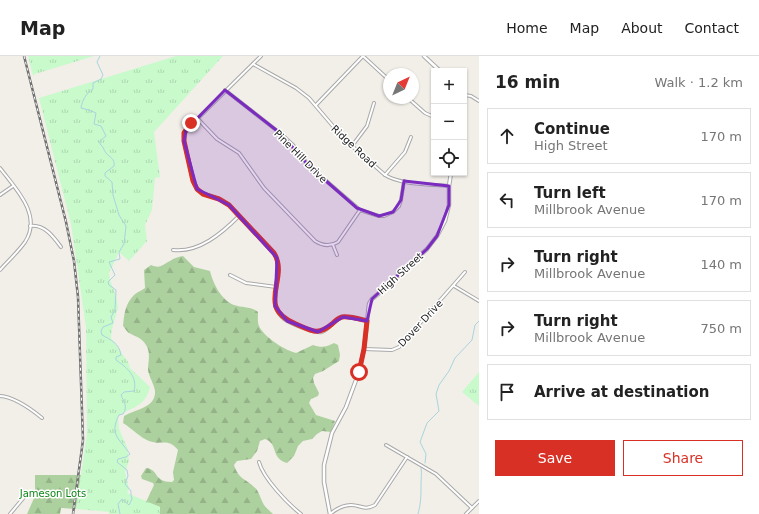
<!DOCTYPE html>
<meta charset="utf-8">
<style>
:root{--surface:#fff;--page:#f2f2f2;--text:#222;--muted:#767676;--line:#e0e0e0;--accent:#d93025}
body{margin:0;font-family:"DejaVu Sans",sans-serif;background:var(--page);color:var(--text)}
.controls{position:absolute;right:12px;top:12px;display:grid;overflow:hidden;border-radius:0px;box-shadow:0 1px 3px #0004}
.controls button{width:36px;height:36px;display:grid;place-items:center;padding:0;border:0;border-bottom:1px solid var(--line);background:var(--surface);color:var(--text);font:20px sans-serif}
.compass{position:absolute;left:383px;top:12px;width:36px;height:36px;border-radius:50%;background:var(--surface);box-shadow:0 1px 3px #0004;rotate:43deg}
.stop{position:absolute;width:12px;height:12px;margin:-9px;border:3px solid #d93025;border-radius:50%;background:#fff}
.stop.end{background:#d93025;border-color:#fff;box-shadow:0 1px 4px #0008}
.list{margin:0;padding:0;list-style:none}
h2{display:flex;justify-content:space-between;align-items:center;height:52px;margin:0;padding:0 16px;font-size:17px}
h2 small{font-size:13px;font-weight:400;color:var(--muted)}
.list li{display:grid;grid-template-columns:26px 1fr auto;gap:12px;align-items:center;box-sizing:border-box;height:56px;margin:0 8px 8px;padding:0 8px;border:1px solid var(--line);border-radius:0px}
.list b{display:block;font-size:15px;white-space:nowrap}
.list p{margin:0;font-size:13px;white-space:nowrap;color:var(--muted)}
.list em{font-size:13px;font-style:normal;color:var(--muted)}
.actions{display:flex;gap:8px;padding:12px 16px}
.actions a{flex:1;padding:9px 0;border:1px solid var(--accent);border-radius:0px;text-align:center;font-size:14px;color:var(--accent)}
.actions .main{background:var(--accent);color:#fff}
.icon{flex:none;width:22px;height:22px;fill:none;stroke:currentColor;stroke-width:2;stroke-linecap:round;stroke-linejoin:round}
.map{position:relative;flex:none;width:479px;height:458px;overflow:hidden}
header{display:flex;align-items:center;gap:24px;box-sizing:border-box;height:56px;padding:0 20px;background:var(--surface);border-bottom:1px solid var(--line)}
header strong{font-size:19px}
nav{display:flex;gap:22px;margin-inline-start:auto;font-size:14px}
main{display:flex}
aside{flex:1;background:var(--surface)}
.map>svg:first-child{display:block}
.forest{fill:url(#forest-firs)}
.park{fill:url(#park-tufts)}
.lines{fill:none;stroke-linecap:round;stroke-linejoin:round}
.stream{stroke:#aad3df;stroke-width:1}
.minor-casing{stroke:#a9a9a9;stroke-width:4}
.tertiary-casing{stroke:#a9a9a9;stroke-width:4.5}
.minor{stroke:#fff;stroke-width:2}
.tertiary{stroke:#fff;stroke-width:2.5}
.rail-casing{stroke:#707070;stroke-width:2.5}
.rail{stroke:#fff;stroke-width:1;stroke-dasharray:3;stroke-linecap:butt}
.route{stroke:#d93025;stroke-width:5}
.marked{fill:#7b2cbf;fill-opacity:0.2;stroke:#7b2cbf;stroke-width:3;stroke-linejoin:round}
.labels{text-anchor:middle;stroke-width:3;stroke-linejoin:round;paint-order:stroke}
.street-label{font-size:10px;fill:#222;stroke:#fff}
.park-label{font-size:10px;fill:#0c8416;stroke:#fff}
</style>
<header>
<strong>Map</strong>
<nav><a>Home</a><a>Map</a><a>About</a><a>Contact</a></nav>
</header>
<main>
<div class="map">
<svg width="479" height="458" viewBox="0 0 479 458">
<defs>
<pattern id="forest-firs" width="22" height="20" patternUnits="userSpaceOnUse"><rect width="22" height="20" fill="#add19e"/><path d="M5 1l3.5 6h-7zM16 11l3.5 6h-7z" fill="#95b388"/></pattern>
<pattern id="park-tufts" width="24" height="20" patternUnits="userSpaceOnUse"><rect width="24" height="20" fill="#c8facc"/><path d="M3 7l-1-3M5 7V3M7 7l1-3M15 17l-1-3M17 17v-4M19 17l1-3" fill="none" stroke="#acd6af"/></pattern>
</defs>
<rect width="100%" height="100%" fill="#f2efe9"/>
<g class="forest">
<path d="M 183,200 L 194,211 L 210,215 C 213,227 221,244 234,249 C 242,252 251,250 258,256 C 258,262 257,267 260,272 C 267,283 285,294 296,297 L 313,289 C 321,292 327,291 334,287 L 338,289 L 340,299 L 339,305 L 323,315 L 315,318 L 313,322 L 314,327 L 319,337 L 318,340 L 311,343 L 309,347 L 316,359 L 335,365 L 331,376 L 322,375 L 317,378 L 312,383 L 303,385 L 298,390 L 294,400 L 287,407 C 270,402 279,388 265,383 L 260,385 L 257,395 L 251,403 L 237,405 L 234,409 C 239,425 248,423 257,434 C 260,439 261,444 264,449 C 266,452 270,455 273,458 L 160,458 L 160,451 L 146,446 L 154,429 L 153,427 L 142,423 L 141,420 L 146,412 C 159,413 153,426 172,426 L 174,424 L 173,416 L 178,394 C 167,381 162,390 149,385 C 141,382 131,372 123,367 L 124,360 C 135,353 156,352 155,335 C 154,328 149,321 148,314 C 148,306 151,296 146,289 C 141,281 136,281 129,277 C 127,276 125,272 123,270 C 124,259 125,248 134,239 C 137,236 141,235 145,232 L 144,214 L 151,209 C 160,213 162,209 170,205 C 174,202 178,201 183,200 Z"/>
<path d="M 35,419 L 81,419 L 76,453 L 61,452 L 60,458 L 27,458 L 35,440 Z"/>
</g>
<g class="park">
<path d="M 28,0 L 94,0 L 35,18 L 33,20 Z"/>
<path d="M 176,0 L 223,0 L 154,76 L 160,121 L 155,122 L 152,154 L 145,169 L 147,185 L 129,205 L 119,196 L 109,217 L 110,224 L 116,240 L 118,251 L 112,273 L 111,282 L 128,306 L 130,312 L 150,331 C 146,350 133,351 118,360 L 119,373 L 127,391 L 129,405 L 125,416 L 129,433 L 127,437 L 160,451 L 160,458 L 108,458 L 110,456 L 76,453 L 87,378 L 86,271 L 71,168 L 39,42 Z"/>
<path d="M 479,316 L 479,350 L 462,336 Z"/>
</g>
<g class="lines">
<g class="stream">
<path d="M 100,0 L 97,6 L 103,19 L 101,23 L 93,27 L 93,33 C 86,37 82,45 81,52 L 89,54 L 96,57 L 94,68 L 101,70 L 106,80 L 100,85 L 100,88 C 104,91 103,93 106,97 C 110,102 115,102 114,110 L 105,117 L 105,120 L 112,126 L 113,139 L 119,159 L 126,170 L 124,188 L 119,196 L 120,203 L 109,206 L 115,219 L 108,226 L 109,229 L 116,234 L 115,254 L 111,261 L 113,267 L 103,271 L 101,275 L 102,279 C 111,284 119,287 121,299 L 116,301 L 116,304 C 126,311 138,320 134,335 L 124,336 L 121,339 C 124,346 128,351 123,358 L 119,359 C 109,379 119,382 130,398 L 126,401 L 118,403 L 117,406 L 127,414 L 128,420 L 125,428 L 131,435 L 131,439 L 132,443 L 129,449 L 122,443 L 118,448 L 120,458"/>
<path d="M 425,407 L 426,398 L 420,386 L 427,367 L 439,355 L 436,338 L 439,329 L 449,315 L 455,302 L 472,284 L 475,269 L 479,265"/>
<path d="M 418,458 C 421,447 421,440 421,428 C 421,422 422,419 421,412"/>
</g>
<defs>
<g id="minor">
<path d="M 261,0 L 186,74 L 184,85 L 193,125 L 197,133 L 203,138 L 219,143 L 229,149 L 274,197 C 283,212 274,232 275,250 C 277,255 279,259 284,263 C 290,267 314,278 322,276 C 330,273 334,263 342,261 C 350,260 359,263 367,265"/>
<path d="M 364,1 L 389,24"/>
<path d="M 253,8 L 296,32 L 309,42 L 344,83 L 385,119 C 401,129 430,128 449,130"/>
<path d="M 225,34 L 280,77 L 293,89 L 309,110 L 360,154 L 379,160 L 384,160 L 393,156 L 399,150 L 401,144 L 404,125"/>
<path d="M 464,39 L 471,40 L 479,45"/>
<path d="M 408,42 L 425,57 L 434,61"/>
<path d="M 316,49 L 363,0"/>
<path d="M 197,62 L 217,83 L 239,97 L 264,132 L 315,185 C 323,190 330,191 338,186 L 360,154"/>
<path d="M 352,90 L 367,70 L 374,47"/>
<path d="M 0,112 C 15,132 43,159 25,186 C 18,196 8,205 0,214"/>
<path d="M 385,119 L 405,96 L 411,81"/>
<path d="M 0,139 L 13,130"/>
<path d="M 30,170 C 44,168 53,180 61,191"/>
<path d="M 333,189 L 337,199"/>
<path d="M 173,194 C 199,197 222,177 239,160"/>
<path d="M 230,219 L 246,227 L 276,231"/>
<path d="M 454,230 L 479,245"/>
<path d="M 364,293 L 392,294 L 399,291 L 465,216"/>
<path d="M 0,340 C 15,341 31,353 42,362"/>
<path d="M 386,389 L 436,418 L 472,452"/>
<path d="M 259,406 C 263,422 288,448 301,458"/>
<path d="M 10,458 L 25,440"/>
<path d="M 330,458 C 336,453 343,449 351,449 C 361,449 364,455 375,449 L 407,401"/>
<path d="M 466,458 L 479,445"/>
</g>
<g id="tertiary">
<path d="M 424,0 L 440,15"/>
<path d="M 330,458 L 324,426 L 324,409 L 332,377 L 346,351 L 359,316 L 364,293 L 369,248 L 372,243 L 378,238 L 427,193 L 437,180 L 445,165 L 449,149 L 449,130 L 451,117"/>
</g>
</defs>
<use href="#minor" class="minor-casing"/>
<use href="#tertiary" class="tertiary-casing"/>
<use href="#minor" class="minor"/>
<use href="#tertiary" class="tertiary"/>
<defs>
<path id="rail" d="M 24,0 L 66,166 L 74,205 L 78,241 L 83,384 L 73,458"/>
</defs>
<use href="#rail" class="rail-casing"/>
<use href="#rail" class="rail"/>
</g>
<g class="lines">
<path class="route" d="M 191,67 L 184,77 L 184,85 L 193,125 L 197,133 L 203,138 L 219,143 L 229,149 L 274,197 C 290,223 254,251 296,268 C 312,275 318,280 332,268 C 335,265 338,262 342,261 C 350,260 359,263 367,265 L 364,293 L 359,316"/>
</g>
<path class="marked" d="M 225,34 L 280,77 L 309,110 L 357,152 L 379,160 L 393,156 L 401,144 L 404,125 L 449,130 L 449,149 L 437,180 L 427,193 L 372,243 L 367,265 L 343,261 L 318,276 L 287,265 L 275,250 L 277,202 L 229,149 L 197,133 L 184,85 L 186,74 Z"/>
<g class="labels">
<g class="street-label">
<text transform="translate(354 90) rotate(43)" y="4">Ridge Road</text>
<text transform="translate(301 100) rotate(45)" y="4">Pine Hill Drive</text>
<text transform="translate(400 217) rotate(-42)" y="4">High Street</text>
<text transform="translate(420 267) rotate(-47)" y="4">Dover Drive</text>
</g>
<g class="park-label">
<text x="53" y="441">Jameson Lots</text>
</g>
</g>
</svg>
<div class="controls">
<button>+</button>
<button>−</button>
<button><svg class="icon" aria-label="locate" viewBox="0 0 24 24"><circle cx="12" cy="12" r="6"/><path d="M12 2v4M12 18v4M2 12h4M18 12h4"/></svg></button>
</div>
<svg class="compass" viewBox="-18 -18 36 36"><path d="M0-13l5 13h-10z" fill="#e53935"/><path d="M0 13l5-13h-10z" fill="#767676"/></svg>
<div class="stop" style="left:359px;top:316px"></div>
<div class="stop end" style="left:191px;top:67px"></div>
</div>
<aside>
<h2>16 min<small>Walk · 1.2 km</small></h2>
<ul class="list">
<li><svg class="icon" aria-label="ahead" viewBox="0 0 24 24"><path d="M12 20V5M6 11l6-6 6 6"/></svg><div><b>Continue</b><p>High Street</p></div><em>170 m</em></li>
<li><svg class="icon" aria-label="left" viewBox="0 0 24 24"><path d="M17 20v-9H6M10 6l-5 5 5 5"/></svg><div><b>Turn left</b><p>Millbrook Avenue</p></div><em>170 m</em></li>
<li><svg class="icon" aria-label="right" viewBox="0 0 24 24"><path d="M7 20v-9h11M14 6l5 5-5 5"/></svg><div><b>Turn right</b><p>Millbrook Avenue</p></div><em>140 m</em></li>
<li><svg class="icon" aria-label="right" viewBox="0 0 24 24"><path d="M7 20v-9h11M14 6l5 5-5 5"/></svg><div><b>Turn right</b><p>Millbrook Avenue</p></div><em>750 m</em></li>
<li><svg class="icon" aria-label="arrive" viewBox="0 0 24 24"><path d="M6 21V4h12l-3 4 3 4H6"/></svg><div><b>Arrive at destination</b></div></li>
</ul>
<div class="actions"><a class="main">Save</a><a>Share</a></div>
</aside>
</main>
